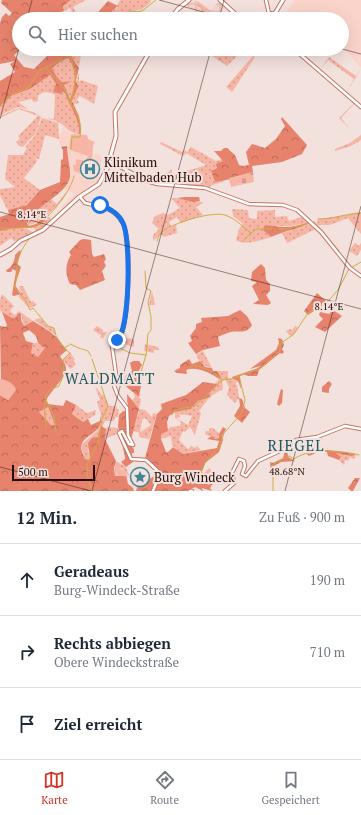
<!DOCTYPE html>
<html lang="de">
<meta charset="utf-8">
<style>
:root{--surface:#fff;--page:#f2f2f3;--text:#1f2937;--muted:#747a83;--line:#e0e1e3;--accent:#d93025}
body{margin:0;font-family:"PT Serif",serif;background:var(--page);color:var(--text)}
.scale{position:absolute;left:12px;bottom:10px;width:83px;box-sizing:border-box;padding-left:4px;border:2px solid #290c06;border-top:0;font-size:11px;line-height:14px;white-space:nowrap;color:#290c06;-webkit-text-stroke:3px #f3e1dd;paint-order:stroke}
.stop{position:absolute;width:12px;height:12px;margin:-9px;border:3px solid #1a73e8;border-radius:50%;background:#fff}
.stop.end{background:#1a73e8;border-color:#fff;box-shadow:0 1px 4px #0008}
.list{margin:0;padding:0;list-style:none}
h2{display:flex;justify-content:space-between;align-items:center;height:52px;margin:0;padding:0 16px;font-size:17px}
h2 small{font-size:13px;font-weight:400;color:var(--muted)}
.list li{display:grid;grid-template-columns:26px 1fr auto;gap:12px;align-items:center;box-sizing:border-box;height:72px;padding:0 16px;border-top:1px solid var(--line)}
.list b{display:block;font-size:15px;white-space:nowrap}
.list p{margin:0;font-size:13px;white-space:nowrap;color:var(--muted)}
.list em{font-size:13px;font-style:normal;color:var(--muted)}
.icon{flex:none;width:22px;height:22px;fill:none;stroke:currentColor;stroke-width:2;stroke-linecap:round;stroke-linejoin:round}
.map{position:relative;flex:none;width:361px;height:491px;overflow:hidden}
.search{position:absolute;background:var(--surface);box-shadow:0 4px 16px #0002;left:12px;right:12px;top:12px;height:44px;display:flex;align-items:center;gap:10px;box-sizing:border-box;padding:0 14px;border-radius:22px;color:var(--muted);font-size:15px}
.sheet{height:268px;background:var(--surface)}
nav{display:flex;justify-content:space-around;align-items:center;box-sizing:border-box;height:56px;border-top:1px solid var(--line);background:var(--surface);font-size:11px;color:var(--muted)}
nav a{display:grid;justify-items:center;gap:2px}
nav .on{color:var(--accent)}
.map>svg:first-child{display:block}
.built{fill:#fad4cb}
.industrial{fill:url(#industrial-grid)}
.grass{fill:url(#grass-dots);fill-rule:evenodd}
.forest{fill:url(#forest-crowns);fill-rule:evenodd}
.cemetery{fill:url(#cemetery-stones)}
.park{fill:#f7b5a5}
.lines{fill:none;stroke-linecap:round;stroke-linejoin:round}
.stream{stroke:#ccae43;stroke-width:1}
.tertiary-casing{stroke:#c47765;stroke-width:4.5}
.secondary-casing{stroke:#c47765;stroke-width:5}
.tertiary{stroke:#fff;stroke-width:2.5}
.secondary{stroke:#fff;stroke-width:3}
.route{stroke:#1a73e8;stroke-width:5}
.ticks{fill:none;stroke:#290c06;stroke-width:1;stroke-opacity:0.45}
.labels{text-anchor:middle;stroke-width:4;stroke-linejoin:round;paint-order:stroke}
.poi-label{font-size:13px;fill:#290c06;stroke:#f3e1dd;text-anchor:start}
.quarter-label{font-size:15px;letter-spacing:1px;fill:#1e5661;stroke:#f3e1dd}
.ticks-label{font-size:10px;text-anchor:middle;fill:#290c06;stroke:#f3e1dd;stroke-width:4;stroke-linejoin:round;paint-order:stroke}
</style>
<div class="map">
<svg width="361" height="491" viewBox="0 0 361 491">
<defs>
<pattern id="industrial-grid" width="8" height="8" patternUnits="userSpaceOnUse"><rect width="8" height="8" fill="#fad4cb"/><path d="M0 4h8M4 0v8" fill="none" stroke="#d6b5ad"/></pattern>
<pattern id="grass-dots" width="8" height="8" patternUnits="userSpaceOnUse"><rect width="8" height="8" fill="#f7b5a5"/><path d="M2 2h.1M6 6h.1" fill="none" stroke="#d49a8d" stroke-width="1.8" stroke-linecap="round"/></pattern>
<pattern id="forest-crowns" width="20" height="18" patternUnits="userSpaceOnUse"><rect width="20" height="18" fill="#e7836c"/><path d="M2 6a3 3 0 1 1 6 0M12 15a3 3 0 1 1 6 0" fill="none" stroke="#bb6a57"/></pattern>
<pattern id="cemetery-stones" width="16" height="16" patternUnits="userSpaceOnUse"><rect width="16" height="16" fill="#f7b5a5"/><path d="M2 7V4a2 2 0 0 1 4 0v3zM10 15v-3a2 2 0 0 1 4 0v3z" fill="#d49a8d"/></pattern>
</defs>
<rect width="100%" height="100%" fill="#f3e1dd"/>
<g class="built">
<path d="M 294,0 L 361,0 L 361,68 L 342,46 L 342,19 L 321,19 L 318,14 L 314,19 L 283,19 Z"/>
<path d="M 62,127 L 71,134 L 69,148 L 73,151 L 88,156 L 86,161 L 76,158 L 76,165 L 74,165 L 83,164 L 94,161 L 94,153 L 100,155 L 102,159 L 97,178 L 101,180 L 100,182 L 83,194 L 64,211 L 60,208 L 74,194 L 63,188 L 70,176 L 67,158 L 67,147 L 60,147 L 58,134 L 62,133 Z"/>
<path d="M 140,468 L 145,469 L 150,475 L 147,482 L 139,482 L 136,488 L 133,488 L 130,486 L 133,480 L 132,478 Z"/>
</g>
<g class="industrial">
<path d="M 190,0 L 197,1 L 196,3 L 207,15 L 204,19 L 185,4 Z"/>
<path d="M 219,0 L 226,6 L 218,16 L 211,11 Z"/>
</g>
<g class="grass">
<path d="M 71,0 L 86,0 L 73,7 L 79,19 L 76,19 L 70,8 L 64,11 L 63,6 Z"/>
<path d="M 120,0 L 150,0 L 151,2 L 141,10 L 139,9 L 129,14 L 120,13 L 115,15 L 112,11 L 118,7 L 117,5 Z"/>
<path d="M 197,1 L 218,16 L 216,19 L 204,19 L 207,15 L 197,5 Z"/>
<path d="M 82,49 L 79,67 L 72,57 L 73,55 Z"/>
<path d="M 292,49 L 361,108 L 354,104 L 341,118 L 350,129 L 339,118 L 354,103 Z"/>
<path d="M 295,49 L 320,70 L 329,57 L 356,76 L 361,69 L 347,92 L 354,79 L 328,60 L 320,70 L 361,106 Z"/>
<path d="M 231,50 L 238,55 L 227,66 L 220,61 L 228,51 Z"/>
<path d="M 253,56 L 255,57 L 232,92 L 226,87 Z"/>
<path d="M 68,58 C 77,69 77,87 70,99 L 64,85 L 71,81 L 62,82 L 57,77 L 52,68 L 60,62 Z"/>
<path d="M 79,71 L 79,82 L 81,80 L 98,86 L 94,104 L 80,96 L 77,99 L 79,103 L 72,105 Z"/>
<path d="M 50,75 L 56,84 L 54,92 L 61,94 L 64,92 C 71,105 80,119 79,134 C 67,133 66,125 56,121 C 49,119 45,119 39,113 L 45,118 L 54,119 L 55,94 L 45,92 L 38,95 L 38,101 L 33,102 L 32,99 L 18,102 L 28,109 L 18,107 L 0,115 L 0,107 L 11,96 L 30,89 Z"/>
<path d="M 19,108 L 33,112 L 41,117 L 35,134 L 23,147 L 19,146 L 16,142 L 20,139 L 18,136 L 38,116 L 19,109 L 0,118 L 0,116 Z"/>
<path d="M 42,118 L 58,123 L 59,139 L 45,135 L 39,159 L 34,158 L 37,160 L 36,163 L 24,178 L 40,190 L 27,205 L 9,210 L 7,209 L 0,195 L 0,189 L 15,187 L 5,179 L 8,155 L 23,155 L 27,148 L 25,147 L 34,137 Z"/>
<path d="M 361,135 L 361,140 L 351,146 L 335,151 L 335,149 L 350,143 Z"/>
<path d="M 161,142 L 182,152 L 184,150 L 187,152 L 191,147 L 216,161 L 222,159 L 224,161 L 211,172 L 215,182 L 225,181 L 210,186 L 210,189 L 169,185 L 153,182 L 180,182 L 180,178 L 159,180 L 172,169 L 172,176 L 206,165 L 186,153 L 183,156 L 160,144 Z"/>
<path d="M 67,191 C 66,200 37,227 27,225 C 27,218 45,204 51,199 L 57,204 Z"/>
<path d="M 171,198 C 176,198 201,201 203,203 L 196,207 L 203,215 L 181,223 L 177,217 L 169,222 L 171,226 L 153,241 L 153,235 L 159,229 L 152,223 L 155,216 L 163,213 L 168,215 L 180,208 Z"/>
<path d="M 232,209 L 248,210 L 249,218 L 257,219 L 257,211 L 275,210 L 275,217 L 287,216 L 289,221 L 305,216 L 311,222 C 295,226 283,227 268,225 L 263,230 L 271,237 C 261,240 245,246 236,240 L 239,229 L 243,224 L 233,216 Z"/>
<path d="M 361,212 L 361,234 L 348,218 L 330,225 L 318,225 L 339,250 L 343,258 L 313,222 L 315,221 L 317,224 L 318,219 C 333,218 346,214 361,212 Z"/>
<path d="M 48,216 L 52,221 L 43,229 L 36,232 L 34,228 Z"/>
<path d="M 176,224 L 177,233 L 164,237 L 161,234 Z"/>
<path d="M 311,224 L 316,229 L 287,243 L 282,233 Z"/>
<path d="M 15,228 L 27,229 L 34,233 L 20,240 L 14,241 L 11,238 L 0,246 L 0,231 Z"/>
<path d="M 355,243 L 359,246 L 361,243 L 361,250 L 357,256 L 349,251 Z"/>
<path d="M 19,286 L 23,286 L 31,302 L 33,301 L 37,305 L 30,308 L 26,300 L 29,308 L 18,296 L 21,294 Z"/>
<path d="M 152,291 L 155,305 L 149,305 Z"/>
<path d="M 2,294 L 14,306 L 10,311 L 15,315 L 19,311 L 33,321 L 24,326 L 21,314 L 19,313 L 14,319 L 0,311 L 0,300 Z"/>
<path d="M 40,318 L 44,321 L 47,326 L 53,327 L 56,335 L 34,320 Z"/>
<path d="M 97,326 L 103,330 L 103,332 L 107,332 L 103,339 L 100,337 L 103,332 L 100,335 L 93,330 Z"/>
<path d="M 295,326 L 298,328 L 291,337 L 286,331 L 290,329 L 292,330 Z"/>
<path d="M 121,338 L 134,339 L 134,347 L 122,343 L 119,340 Z"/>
<path d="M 33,343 L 38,343 L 46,348 L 38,357 L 31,353 Z"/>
<path d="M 145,344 L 158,347 L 159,350 L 154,350 L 154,353 L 144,351 Z"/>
<path d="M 203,351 L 212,368 L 202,365 L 196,355 Z"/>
<path d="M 70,352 L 75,360 L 73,361 L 76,364 L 71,369 L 62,360 Z"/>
<path d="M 217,371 L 228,371 L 228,378 L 238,381 L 235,384 L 237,385 L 239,398 L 235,403 L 227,395 L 229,387 L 225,379 L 222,381 L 223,389 L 211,396 L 209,393 L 215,388 L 216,384 L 215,383 L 221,377 Z"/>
<path d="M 95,386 L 102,395 L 104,395 L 109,406 L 116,406 L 117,409 L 119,409 L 118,417 L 115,417 L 114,421 L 105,421 L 98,437 L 88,450 L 90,458 L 88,460 L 85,460 L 81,445 L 96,432 L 103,420 L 97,402 L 100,400 Z"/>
<path d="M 134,393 L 141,399 L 139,409 L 145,410 L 152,417 L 153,413 L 157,414 L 149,439 L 139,437 L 139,433 L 151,425 L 145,418 L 142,420 L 140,433 L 133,431 L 139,412 L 132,400 L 135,398 Z"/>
<path d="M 209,398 L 199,411 L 201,413 L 195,435 L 190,427 L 185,432 L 183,431 L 179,440 L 188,449 L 191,446 L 195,448 L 197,446 L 201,450 L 182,454 L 172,445 L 171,436 L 161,439 L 161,434 L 171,427 L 180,426 L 181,422 L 175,418 L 175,412 L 191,409 L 198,401 ZM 180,414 L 192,416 L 188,425 L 176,418 L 180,417 Z"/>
<path d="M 76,405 L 87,413 L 96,410 L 95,415 L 83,422 L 72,414 Z"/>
<path d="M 48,407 L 55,425 L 51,425 L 39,412 Z"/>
<path d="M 107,427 L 118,428 L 119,433 L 105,439 L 106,429 Z"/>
<path d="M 209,428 L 213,428 L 219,435 L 219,438 L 215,439 L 205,434 L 206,431 L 209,431 Z"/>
<path d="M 336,453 L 356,455 L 354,459 L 350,457 L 348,461 L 345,460 L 344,465 L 339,460 L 341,458 Z"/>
<path d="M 117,462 L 125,466 L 130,477 L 121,468 L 116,472 L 117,475 L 115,476 L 115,463 Z"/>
<path d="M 209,468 L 212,471 L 208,474 L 212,482 L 208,485 L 204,479 L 196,481 L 202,472 L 204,473 Z"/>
</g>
<g class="forest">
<path d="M 2,0 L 71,0 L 63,6 L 64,11 L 58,13 L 52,19 L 19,19 L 19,49 L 21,49 L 14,55 L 24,67 L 34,69 L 54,49 L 68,49 L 70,53 L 82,49 L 73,55 L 72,57 L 79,68 L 76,80 L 78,87 L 72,101 L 79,116 L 81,134 L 79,134 C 80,118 70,108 65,93 L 63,92 L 61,94 L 53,92 L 56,84 L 50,75 L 30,89 L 11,96 L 0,107 L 0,81 L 15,72 L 10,64 L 15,61 L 0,64 L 0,23 L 2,17 L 6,13 L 9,16 L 12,13 L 1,3 ZM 68,58 C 77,69 76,87 70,99 L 64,85 L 72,81 L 62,82 L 57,77 L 52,68 L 60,62 Z"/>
<path d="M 108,1 L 118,6 L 112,11 L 114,15 L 108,18 L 92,19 Z"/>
<path d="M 282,117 L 307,145 L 302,154 L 282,162 L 252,166 L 253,172 C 240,175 227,181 215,182 L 211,171 L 217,168 L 216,164 L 223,161 L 214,151 L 221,151 L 224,148 L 227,148 L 235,155 L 239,165 L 243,166 L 249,165 L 246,152 L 252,144 L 265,148 L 276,139 L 285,126 L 281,119 Z"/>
<path d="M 67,146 C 67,156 71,170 70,177 C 67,195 32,207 27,224 L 29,226 L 36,224 L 47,213 C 47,228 27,229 16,228 C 11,228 5,231 0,231 L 0,217 L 9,214 L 8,210 L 27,205 L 40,190 L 60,182 L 61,160 L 63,159 L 63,150 L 61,147 Z"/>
<path d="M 185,197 L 199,197 L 200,201 L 193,202 L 177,198 Z"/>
<path d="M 309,222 L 311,223 C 297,229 284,231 271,237 L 263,230 L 264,226 C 270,224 276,227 283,227 C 292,227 301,225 309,222 Z"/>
<path d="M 84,239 L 91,240 L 92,254 L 94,257 L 104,254 L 106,259 L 104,262 L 106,266 L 102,271 L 105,280 L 80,290 L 76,285 L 70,284 C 65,274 65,264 71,255 L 69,252 L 80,240 Z"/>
<path d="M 20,250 L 21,252 L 17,264 L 21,267 L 15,285 L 21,294 L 14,296 L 12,295 L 16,271 L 13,269 L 11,272 L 7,272 L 6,270 C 12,268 15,260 15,255 Z"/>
<path d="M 261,264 L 265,268 L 266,280 L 270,284 L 270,291 L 266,295 L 271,303 L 268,305 L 253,304 L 259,300 L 252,286 L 257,282 L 251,281 L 252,272 Z"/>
<path d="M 317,293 L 327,302 L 308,315 L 304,311 Z"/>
<path d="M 240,310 L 247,316 L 252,325 C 246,335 239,330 231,332 C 226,333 222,335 218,337 L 220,346 L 203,350 L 196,354 L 188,343 L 192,341 L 190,336 L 196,328 L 196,324 L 202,322 L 201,318 L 228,316 Z"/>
<path d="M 333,310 L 342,316 L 325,332 L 315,327 L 323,319 L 319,315 L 320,312 L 329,314 Z"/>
<path d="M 2,312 L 14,319 L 19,313 L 21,314 L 21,320 L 24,326 L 33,321 C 40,325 48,330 54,335 C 59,339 62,345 67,350 L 60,356 C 62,360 66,364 66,368 C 67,377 50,391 46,401 L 48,404 L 63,406 L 66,400 L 76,405 L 72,414 L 83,422 L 88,419 L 91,425 L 100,421 L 101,414 C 105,434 82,434 81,447 C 81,451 84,456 85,459 L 88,460 L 90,458 L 88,443 L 92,438 L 98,437 L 101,426 L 106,429 L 105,439 L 116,461 L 114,468 L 115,476 L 126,475 L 128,484 L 133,488 L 134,491 L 0,491 L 0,395 L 8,400 L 15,391 L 1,380 L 0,326 L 6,327 L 7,325 ZM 29,330 L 36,336 L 38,343 L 45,348 L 38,357 L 31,353 L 33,343 L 26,341 L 23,333 ZM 48,407 L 55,425 L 51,425 L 39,412 Z"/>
<path d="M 278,338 L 282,339 L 284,345 L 282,349 L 284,352 L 282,354 L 280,353 L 259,370 L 257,376 L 248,376 L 243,374 L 240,376 L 241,389 L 238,381 L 233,379 L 232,377 L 258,368 L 260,366 L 250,369 L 276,350 L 279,343 Z"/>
<path d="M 189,359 L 192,364 L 200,361 L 205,367 L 212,368 L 213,371 L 217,371 L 221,377 L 219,379 C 210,373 197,366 186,370 L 187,374 L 177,373 L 174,371 L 180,368 L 180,365 Z"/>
<path d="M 133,361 L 139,361 L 142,365 L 137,374 L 142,380 L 139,397 L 123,384 L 126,375 L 132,371 L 130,363 Z"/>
<path d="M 329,381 L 332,384 L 329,389 L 329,393 L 322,392 L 322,387 Z"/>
<path d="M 203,382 L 217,384 L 215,388 L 209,393 L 211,397 L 198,401 L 191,409 L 175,412 L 169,416 L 167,422 L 168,431 L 161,434 L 161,439 L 166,452 L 168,452 L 173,447 L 183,454 L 217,448 L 219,441 L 207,439 L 212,436 L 215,439 L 219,438 L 219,435 L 213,428 L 219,434 L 223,427 L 226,429 L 222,436 L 223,440 L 219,452 L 205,463 L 201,474 L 196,480 L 202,481 L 205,479 L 208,485 L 214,482 L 210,488 L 212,491 L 202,488 L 203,491 L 195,487 L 187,491 L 136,491 L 139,482 L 146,482 L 155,475 L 154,466 L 145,458 L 157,414 L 162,409 L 161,404 L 186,395 Z"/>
<path d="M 281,389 L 283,390 L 282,403 L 279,406 L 277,404 Z"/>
<path d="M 127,394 L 139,409 L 132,436 L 127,442 L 134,449 L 134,453 L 132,453 L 133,462 L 126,467 L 121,462 L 125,459 L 125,457 L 118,426 L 119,415 L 123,411 L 128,412 Z"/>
<path d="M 239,398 L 242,399 L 245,408 L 250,412 L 242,423 L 234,416 L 240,406 Z"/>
<path d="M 327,450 L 356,454 L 352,456 L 336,453 L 341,457 L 339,460 L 328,456 L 327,452 L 318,452 L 309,456 L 307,454 Z"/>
<path d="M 285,451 L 287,452 L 288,457 L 295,461 L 281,462 L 274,466 L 273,470 L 276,474 L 271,475 L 270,462 L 273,463 L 283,458 Z"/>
<path d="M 355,478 L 360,478 L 353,491 L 351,491 L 348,488 Z"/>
</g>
<g class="cemetery">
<path d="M 206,49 L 227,49 L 228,51 L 220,61 L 204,51 Z"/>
<path d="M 253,172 L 254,182 L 231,187 L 229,178 Z"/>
</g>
<g class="park">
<path d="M 71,134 L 87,135 L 88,139 L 95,142 L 93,146 L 92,167 L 83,164 L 80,173 L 74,171 L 73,165 L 76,165 L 76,159 L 86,161 L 88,156 L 70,150 L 69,148 Z"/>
<path d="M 0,379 C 6,379 15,384 16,390 L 8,400 L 0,395 Z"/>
<path d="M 118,468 L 125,471 L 128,477 L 117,475 L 116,470 Z"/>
</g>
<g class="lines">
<g class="stream">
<path d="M 161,0 L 163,0"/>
<path d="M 102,19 L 104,19"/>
<path d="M 106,19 L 118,13 L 142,11 L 156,0"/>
<path d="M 61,49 L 69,55"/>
<path d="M 70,55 L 76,76 L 71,104 C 79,115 82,124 80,137 L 72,137 L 71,149"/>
<path d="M 46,68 L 64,88 L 71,104"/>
<path d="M 0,106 L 13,94 L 28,88 L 39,71 L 81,49"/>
<path d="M 318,219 C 333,219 346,214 361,213"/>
<path d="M 0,229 L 36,227 C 49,217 71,192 74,176"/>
<path d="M 157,241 C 158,238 159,235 161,233 C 171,223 212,211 225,215 C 236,219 242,226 251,233 L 257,229 L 286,229 L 310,223"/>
<path d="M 243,241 L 251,233"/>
<path d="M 17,272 C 16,259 21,250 29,239"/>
<path d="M 17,273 L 15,288 L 26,301 L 30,310 L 33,308 L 48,326 L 54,328 L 56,335"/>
<path d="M 56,336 L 64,348 L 69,345"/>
<path d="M 70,344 L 81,349"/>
<path d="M 118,347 L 130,353 L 146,355"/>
<path d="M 82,349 L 88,351 L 91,356"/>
<path d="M 280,350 L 280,344 L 294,334 L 308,313 L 329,300 L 338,290 L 349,269 L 361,262"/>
<path d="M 189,368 L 195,365 C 203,368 217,372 222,380"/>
<path d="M 141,372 L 146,355 L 148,334 L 151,330 L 151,317 L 148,302 L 151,291 L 146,288 L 145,271"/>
<path d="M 141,377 L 141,384"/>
<path d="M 46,402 C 42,412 47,419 46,429"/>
<path d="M 172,415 L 175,410 L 195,406 L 222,380 L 231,379 L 239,376"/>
<path d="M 56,432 L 54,416 L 45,398 L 49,390 L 59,386 L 64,374 L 63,360 L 70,353 L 64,348"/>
<path d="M 195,479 L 200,475 L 205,463 L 220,446 L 224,433 L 242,413 L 245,400 L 239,376 L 259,369 L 279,352"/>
<path d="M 88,481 L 87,465 L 98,443 L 102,419 L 108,406 L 92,359"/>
<path d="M 89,482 L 92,491"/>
<path d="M 273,491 L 273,464 L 289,456 L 294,459 C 309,448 341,450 359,455"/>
</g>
<defs>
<g id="tertiary">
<path d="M 266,0 L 269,14"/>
<path d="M 274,17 L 275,19"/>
<path d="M 294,49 L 361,107"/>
<path d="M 109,161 L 147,181 L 157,184 L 205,188 L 249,204 L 283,205 L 297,210 L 321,232 L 350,268 L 361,276"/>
<path d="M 80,197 L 85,203 C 100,207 113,207 122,222 C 132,237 129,318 121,335 C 119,340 113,341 112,346 L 116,374 L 113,383 L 118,396 L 127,408 L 128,435 L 133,445 L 129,444 L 122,431 L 119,433 L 131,459 L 146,460 L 160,473 L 153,491"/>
<path d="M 190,491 L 192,491"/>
<path d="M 225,491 L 234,483 L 232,473 L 239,459 L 244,461 L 245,466 L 242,474 L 246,476 L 258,461 L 284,449 L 296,440 L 317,437 L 345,426 L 361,429"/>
</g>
<g id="secondary">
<path d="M 220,0 L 241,19"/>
<circle cx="271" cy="16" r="2.5"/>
<path d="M 274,15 L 283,0"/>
<path d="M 170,19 L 178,9 L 189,0"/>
<path d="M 0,255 L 11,249 L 20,241 L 43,230 L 79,197 L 99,184 L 107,169 L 116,136 L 115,112 L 151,49"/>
</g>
</defs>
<use href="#tertiary" class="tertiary-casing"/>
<use href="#secondary" class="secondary-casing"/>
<use href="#tertiary" class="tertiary"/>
<use href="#secondary" class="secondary"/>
</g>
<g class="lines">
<path class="route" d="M 100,205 C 109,208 119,214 123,223 C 131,239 130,331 117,340"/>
</g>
<path class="ticks" d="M 159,0 L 230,19M 27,19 L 32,0M 219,19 L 224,0M 342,49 L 361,54M 0,119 L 19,48M 0,212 L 361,309M 0,467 L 91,491M 92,491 L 211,49M 285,491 L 361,206"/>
<defs>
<symbol id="hospital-ring" viewBox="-11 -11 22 22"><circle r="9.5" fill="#f3e1dd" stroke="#428695" stroke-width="1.5"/><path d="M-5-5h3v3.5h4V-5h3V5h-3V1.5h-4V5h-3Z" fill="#428695"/></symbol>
<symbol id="sight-ring" viewBox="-11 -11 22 22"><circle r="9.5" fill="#f3e1dd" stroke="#428695" stroke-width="1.5"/><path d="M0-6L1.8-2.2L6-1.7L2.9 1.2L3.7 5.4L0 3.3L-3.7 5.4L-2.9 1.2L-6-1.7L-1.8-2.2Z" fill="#428695"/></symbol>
</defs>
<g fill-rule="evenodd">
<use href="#hospital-ring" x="79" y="158" width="22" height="22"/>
<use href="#sight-ring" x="129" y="466" width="22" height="22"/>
</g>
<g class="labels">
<g class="poi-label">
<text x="104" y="167">Klinikum<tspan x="104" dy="15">Mittelbaden Hub</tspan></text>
<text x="154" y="482">Burg Windeck</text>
</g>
<g class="quarter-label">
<text x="110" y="384">WALDMATT</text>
<text x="296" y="451">RIEGEL</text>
</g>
</g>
<g class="ticks-label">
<text x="32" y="218">8.14°E</text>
<text x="329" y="310">8.14°E</text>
<text x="287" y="475">48.68°N</text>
</g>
</svg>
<div class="scale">500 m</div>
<div class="stop" style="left:100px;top:205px"></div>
<div class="stop end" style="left:117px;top:340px"></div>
<div class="search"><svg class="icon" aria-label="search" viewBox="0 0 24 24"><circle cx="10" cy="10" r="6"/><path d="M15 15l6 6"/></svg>Hier suchen</div>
</div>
<section class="sheet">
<h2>12 Min.<small>Zu Fuß · 900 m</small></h2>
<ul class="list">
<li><svg class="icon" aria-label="ahead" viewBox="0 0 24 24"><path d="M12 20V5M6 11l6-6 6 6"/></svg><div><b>Geradeaus</b><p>Burg-Windeck-Straße</p></div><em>190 m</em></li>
<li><svg class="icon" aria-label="right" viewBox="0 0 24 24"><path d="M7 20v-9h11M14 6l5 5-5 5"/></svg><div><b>Rechts abbiegen</b><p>Obere Windeckstraße</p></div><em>710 m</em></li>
<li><svg class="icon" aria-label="arrive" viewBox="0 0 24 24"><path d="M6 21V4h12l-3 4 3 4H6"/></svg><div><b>Ziel erreicht</b></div></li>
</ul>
</section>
<nav>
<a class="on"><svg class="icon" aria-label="map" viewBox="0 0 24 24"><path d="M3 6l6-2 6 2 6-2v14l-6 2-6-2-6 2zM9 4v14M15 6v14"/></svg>Karte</a>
<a><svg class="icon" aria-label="directions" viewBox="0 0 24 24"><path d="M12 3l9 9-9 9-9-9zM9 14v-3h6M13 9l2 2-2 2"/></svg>Route</a>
<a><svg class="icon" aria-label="saved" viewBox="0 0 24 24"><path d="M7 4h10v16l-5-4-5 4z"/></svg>Gespeichert</a>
</nav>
